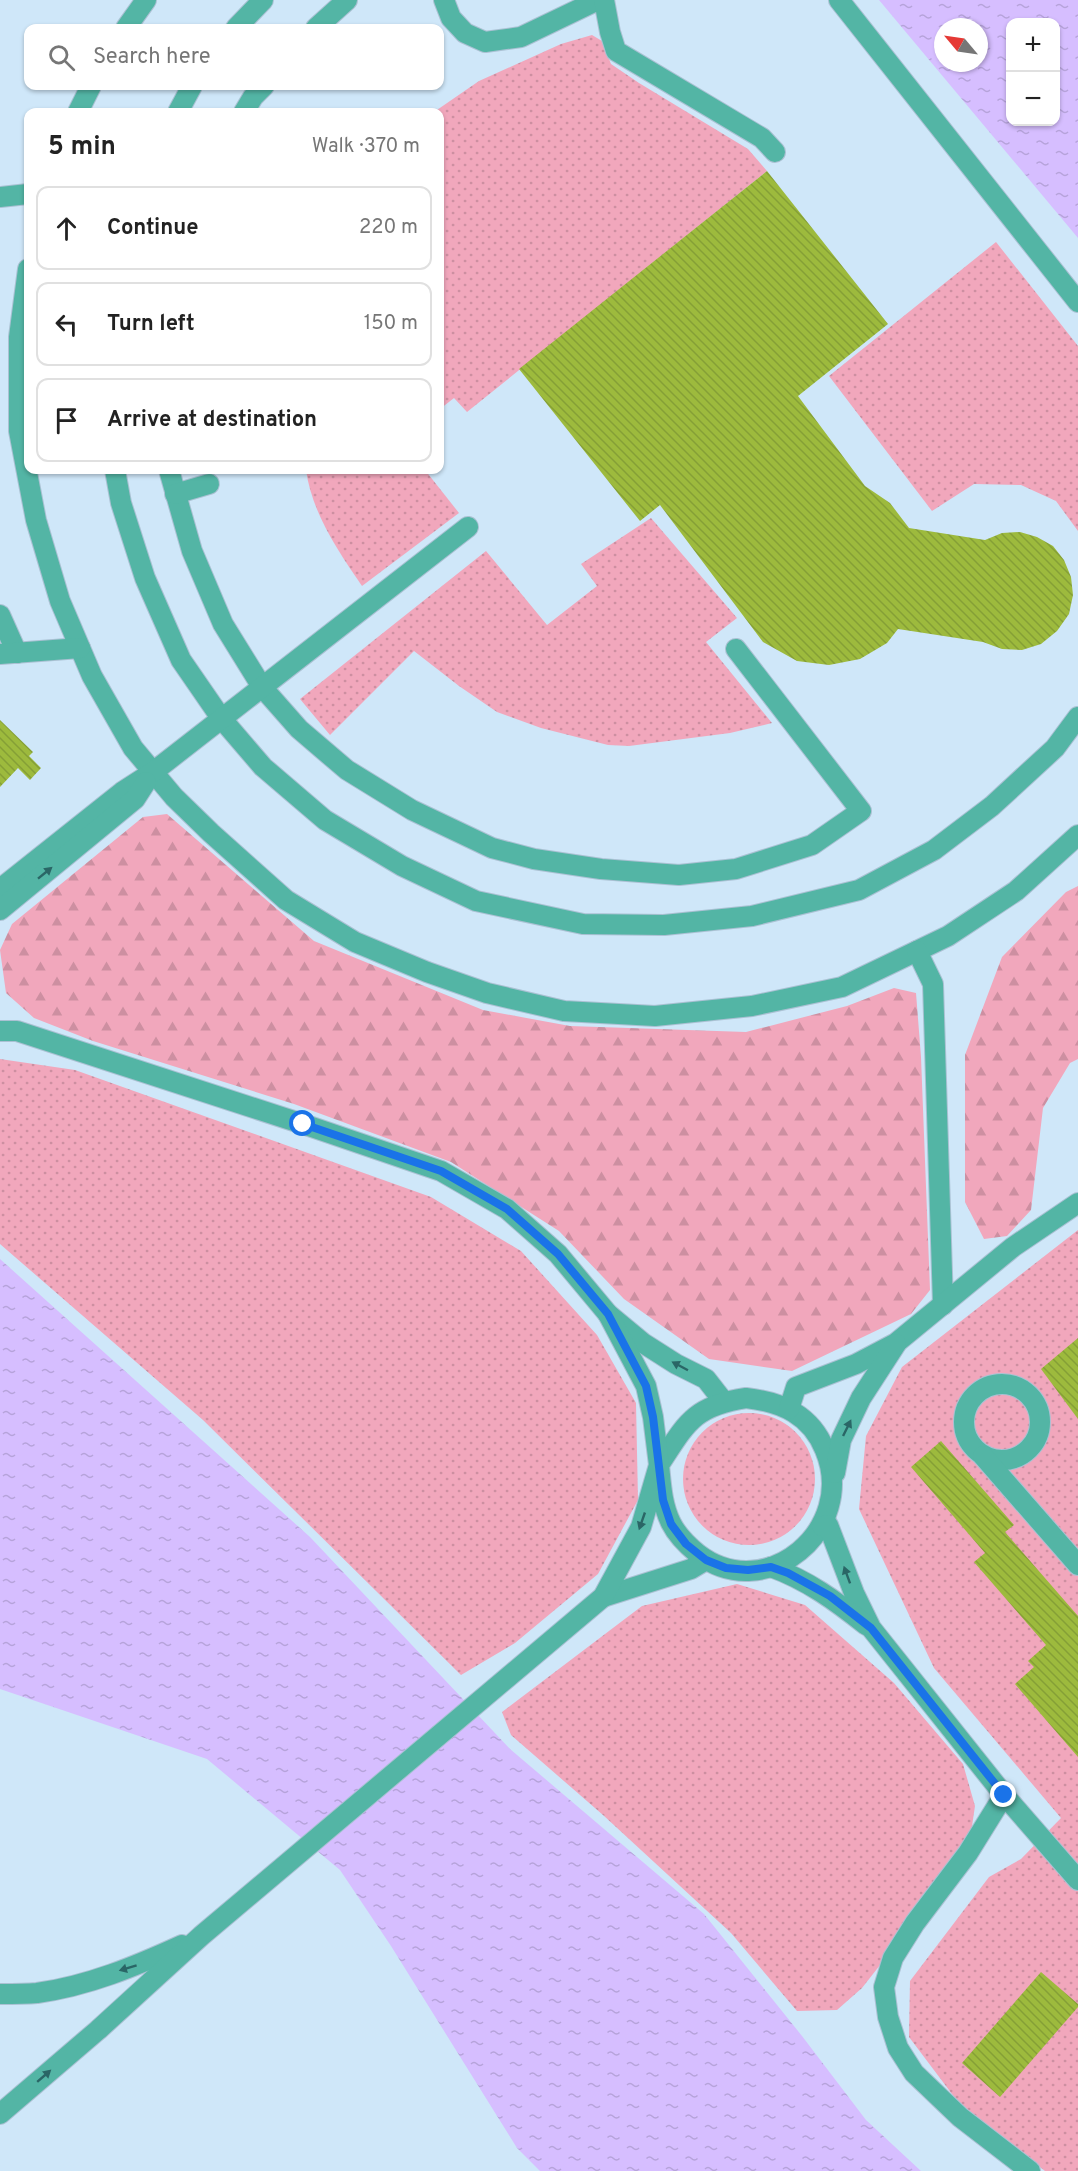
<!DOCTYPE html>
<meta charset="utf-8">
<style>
:root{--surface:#fff;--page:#f2f2f2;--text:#222;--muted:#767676;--line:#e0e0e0}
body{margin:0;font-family:Overpass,sans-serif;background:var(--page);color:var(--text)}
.controls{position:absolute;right:18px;top:18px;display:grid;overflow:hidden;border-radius:12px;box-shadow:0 2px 4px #0004}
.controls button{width:54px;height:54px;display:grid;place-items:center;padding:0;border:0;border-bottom:2px solid var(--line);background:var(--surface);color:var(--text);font:30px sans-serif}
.compass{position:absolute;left:934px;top:18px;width:54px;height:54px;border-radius:50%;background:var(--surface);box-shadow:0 2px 4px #0004;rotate:299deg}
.stop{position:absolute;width:18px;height:18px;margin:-14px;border:4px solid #1a73e8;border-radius:50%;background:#fff}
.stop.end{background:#1a73e8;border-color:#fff;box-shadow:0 2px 6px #0008}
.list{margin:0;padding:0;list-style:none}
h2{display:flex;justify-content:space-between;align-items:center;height:78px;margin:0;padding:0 24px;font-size:26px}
h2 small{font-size:20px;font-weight:400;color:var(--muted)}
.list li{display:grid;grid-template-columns:39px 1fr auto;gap:18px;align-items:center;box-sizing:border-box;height:84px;margin:0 12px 12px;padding:0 12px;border:2px solid var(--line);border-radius:12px}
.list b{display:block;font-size:22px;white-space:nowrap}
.list em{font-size:20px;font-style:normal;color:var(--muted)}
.icon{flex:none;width:33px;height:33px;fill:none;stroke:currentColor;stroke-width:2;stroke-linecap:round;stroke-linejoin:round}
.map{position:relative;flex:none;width:1078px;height:2171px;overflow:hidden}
.search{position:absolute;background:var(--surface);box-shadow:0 2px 4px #0004;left:24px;top:24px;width:420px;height:66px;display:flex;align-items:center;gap:15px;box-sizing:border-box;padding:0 21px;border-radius:12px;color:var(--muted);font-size:22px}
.panel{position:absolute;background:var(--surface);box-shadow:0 2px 4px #0004;left:24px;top:108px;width:420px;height:366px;border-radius:12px}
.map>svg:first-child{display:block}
.grass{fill:url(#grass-dots)}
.forest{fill:url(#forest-firs)}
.water{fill:url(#water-ripples);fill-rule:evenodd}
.building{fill:url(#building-back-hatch)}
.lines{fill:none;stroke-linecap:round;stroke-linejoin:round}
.minor-casing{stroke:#aac1d3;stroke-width:22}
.minor{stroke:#53b5a5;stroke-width:20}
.oneway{fill:#2a6666}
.route{stroke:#1a73e8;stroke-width:8}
</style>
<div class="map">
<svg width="1078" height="2171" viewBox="0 0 1078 2171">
<defs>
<pattern id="grass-dots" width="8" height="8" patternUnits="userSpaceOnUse" patternTransform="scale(1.5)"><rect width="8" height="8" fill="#f1a7bc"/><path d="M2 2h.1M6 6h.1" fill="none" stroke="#cd8fa1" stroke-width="1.8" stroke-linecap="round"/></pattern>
<pattern id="forest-firs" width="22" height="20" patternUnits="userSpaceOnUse" patternTransform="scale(1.5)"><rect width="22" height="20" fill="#f1a7bc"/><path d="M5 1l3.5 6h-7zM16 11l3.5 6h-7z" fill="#cd8fa1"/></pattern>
<pattern id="water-ripples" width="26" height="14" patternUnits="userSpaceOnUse" patternTransform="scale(1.5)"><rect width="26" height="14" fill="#d6beff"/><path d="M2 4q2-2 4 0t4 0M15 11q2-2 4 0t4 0" fill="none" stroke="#b6a3da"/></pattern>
<pattern id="building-back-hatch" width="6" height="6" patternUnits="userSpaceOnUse" patternTransform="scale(1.5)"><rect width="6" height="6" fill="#9dba3d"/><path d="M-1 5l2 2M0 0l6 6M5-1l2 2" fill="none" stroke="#859f36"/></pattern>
</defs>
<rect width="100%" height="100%" fill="#cfe7f9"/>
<g class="grass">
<path d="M 592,35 L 602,41 L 611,64 L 639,83 L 748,149 L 767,171 L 467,412 L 454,398 L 440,409 L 440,112 L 434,112 L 479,81 L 561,44 Z"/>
<path d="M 996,242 L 1078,346 L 1078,531 L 1056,501 L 1021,485 L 974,484 L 932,511 L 829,376 Z"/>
<path d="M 306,470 L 425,470 L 459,513 L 362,586 C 338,551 312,513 306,470 Z"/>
<path d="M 651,518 L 737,618 L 706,642 L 772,723 L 730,733 L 629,746 L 608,745 L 541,728 L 497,712 L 459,686 L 414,651 L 330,735 L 300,699 L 486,551 L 547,625 L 597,586 L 581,564 Z"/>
<path d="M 0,1059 L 75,1070 L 431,1197 L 521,1251 L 597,1335 L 636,1403 L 638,1500 L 598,1574 L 515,1643 L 461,1675 L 203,1420 L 0,1244 Z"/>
<path d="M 1078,1230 L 1078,2171 L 1045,2171 L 958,2102 L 909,2037 L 910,1981 L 989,1877 L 1021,1859 L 1061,1818 L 934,1668 L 859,1509 L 866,1436 L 902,1367 Z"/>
<circle cx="749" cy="1479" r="66"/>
<path d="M 737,1584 L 805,1605 L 894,1683 L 963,1764 L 975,1806 L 968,1853 L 862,1988 L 837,2010 L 797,2011 L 731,1933 L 603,1815 L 511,1735 L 502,1712 L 642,1606 Z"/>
</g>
<g class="forest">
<path d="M 167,814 L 314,941 L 483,1010 L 570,1026 L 746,1032 L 847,1006 L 894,988 L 916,993 L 921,1057 L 930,1290 L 911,1314 L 792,1371 L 709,1359 L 624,1299 L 559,1231 L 451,1162 L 294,1104 L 93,1041 L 34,1018 L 6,993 L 0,950 L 12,924 L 143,817 Z"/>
<path d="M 1078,886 L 1078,1059 L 1070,1063 L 1043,1108 L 1031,1210 L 1007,1236 L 984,1239 L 965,1202 L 965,1055 L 1002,957 L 1066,892 Z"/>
</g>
<g class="water">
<path d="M 879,0 L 1078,0 L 1078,238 ZM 1010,22 L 1056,22 L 1056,122 L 1010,122 ZM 943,27 L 979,27 L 979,63 L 943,63 Z"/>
<path d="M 0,1259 L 310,1537 L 510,1749 L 704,1914 L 802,2036 L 866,2120 L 921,2171 L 540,2171 L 517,2148 L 391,1946 L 340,1870 L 207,1759 L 0,1689 Z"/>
</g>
<g class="building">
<path d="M 767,171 L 888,324 L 798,396 L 865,486 L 890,503 L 909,528 L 985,540 L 1002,533 L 1020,532 L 1037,537 L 1053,546 L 1064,560 L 1071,577 L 1073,595 L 1069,614 L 1057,631 L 1041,644 L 1022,650 L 1002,649 L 983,642 L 898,629 L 887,643 L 860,659 L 829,665 L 797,661 L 763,642 L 660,505 L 640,521 L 519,369 Z"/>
<path d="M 0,720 L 33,752 L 29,756 L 41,768 L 30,780 L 18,768 L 0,787 Z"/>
<path d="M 1078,1338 L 1078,1419 L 1041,1369 Z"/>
<path d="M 941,1441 L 1014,1525 L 1005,1532 L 1078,1616 L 1078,1757 L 1015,1684 L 1034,1667 L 1028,1661 L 1046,1645 L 974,1562 L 985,1553 L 911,1467 Z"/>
<path d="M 1041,1972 L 1078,2004 L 1078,2007 L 1000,2097 L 962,2063 Z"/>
</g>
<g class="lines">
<defs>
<g id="minor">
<path d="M 444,0 L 451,18 L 465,33 L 485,42 L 521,37 L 598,0"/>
<path d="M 604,0 L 610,32 L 616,51 L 762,138 L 775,152"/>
<path d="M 839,0 L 1078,302"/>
<path d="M 126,28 L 146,0"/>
<path d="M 236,28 L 263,0"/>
<path d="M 316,28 L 347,0"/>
<path d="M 78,112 L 91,86"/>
<path d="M 178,112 L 192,86"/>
<path d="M 244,112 L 253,97 L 264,86"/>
<path d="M 0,197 L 28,194"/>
<path d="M 28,269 L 19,337 L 19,431 L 36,520 L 60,601 L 92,676 L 133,748 L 174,797 L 211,833 L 286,900 L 355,942 L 427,972 L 487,993 L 564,1011 L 655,1016 L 752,1006 L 842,987 L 948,936 L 1016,891 L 1078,835"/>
<path d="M 115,470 L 121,503 L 145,578 L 181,660 L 221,718 L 263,767 L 325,820 L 402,866 L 476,901 L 583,924 L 664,925 L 752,916 L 859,890 L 934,850 L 992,806 L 1055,748 L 1078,717"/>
<path d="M 169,470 L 192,551 L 223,624 L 262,687 L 299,729 L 347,770 L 412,810 L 492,848 L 534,859 L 601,869 L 679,875 L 736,869 L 812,845 L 861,811 L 736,649"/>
<path d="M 175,494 L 209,484"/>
<path d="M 0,615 L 17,653"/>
<path d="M 0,654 L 80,648"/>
<path d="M 0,889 L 122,792 L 153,772 L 468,527"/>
<path d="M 0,910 L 135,799 L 146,782"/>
<path d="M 917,951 L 933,984 L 943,1305"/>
<path d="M 0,1031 L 17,1031 L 303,1124 L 441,1171 L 507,1209 L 558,1254 L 608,1314 L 643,1343 L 676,1364 L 706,1379 L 724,1402"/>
<circle cx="1002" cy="1422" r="38"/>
<path d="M 746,1398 C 782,1402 811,1415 825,1450 C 858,1529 766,1606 698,1554 C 687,1545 677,1535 671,1523 C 662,1505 661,1485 659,1465 C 686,1424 693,1406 746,1398 Z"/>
<path d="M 789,1409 L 796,1387 L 856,1364 L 896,1343 L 1013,1247 L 1078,1203"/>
<path d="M 983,1456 L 1078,1565"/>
<path d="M 835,1473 L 841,1440 L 861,1398 L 896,1344"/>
<path d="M 822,1526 L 828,1525 L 854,1593 L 871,1628 L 1004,1795 L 1078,1880"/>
<path d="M 771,1567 C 807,1580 836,1601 866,1625"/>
<path d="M 603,1597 L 691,1569 L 706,1560"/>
<path d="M 1004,1795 L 968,1853 L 915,1923 L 893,1958 L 884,1987 L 888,2017 L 898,2048 L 914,2073 L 960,2117 L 1030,2171"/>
<path d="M 0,1994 C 12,1994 25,1994 37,1993 C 88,1986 136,1966 182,1945"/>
<path d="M 0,2114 L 98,2030 L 201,1936 L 603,1597 L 641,1527 L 659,1465 L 653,1417 L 646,1386 L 608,1314"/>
</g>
</defs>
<use href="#minor" class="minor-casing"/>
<use href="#minor" class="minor"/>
</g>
<defs><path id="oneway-solid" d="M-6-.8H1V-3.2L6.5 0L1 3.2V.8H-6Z" transform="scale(1.5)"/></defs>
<g class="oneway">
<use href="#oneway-solid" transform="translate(45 873) rotate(-39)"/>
<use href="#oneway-solid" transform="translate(680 1366) rotate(-152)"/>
<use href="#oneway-solid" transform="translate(847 1428) rotate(-64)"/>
<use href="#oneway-solid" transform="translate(642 1521) rotate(109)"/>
<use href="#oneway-solid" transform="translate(847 1575) rotate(-110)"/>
<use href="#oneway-solid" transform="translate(128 1968) rotate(163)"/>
<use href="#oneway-solid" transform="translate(44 2076) rotate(-41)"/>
</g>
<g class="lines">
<path class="route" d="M 303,1124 L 441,1171 L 507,1209 L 558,1254 L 608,1314 L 646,1386 L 653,1417 L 663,1500 L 671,1524 L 686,1544 L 706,1560 L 726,1568 L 748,1570 L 771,1567 L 788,1573 L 830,1596 L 871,1628 L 1004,1795"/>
</g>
</svg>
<div class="controls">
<button>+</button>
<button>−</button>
</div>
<svg class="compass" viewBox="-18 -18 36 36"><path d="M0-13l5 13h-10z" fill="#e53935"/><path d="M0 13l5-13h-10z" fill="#767676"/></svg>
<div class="stop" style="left:303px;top:1124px"></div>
<div class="stop end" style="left:1004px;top:1795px"></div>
<div class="search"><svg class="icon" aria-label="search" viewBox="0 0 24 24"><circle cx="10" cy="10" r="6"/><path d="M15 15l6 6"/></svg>Search here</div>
<section class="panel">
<h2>5 min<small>Walk · 370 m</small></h2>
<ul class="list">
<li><svg class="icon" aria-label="ahead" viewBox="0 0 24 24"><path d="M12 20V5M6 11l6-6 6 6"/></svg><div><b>Continue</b></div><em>220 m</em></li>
<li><svg class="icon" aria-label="left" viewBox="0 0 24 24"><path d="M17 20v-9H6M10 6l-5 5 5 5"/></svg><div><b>Turn left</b></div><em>150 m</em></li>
<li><svg class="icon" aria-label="arrive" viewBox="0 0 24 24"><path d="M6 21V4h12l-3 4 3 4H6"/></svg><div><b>Arrive at destination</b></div></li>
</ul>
</section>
</div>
